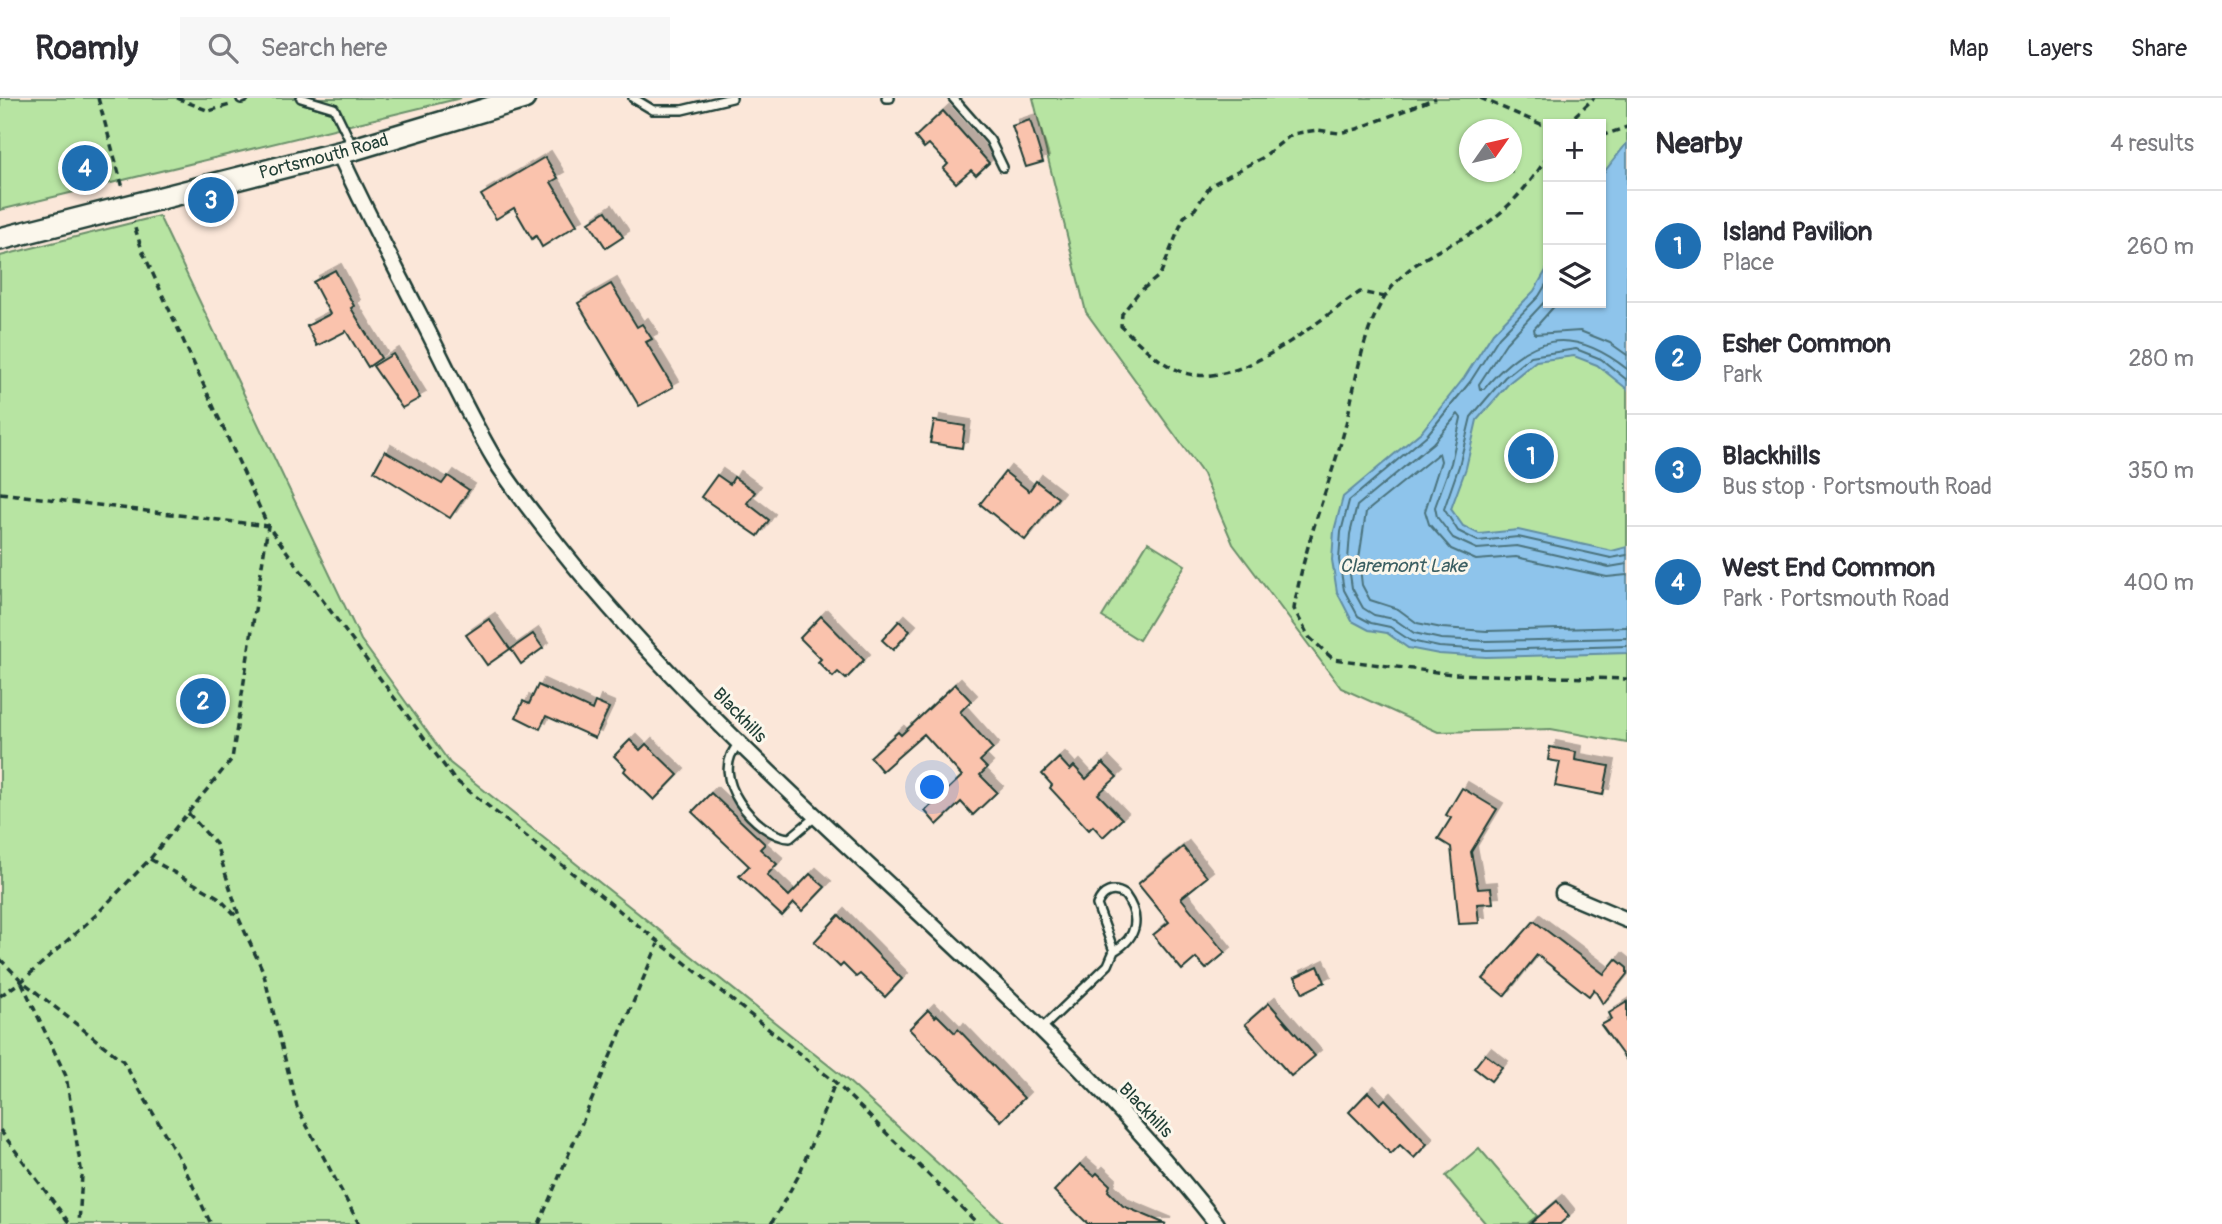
<!DOCTYPE html>
<meta charset="utf-8">
<style>
:root{--surface:#fff;--page:#f7f7f7;--text:#2b2b33;--muted:#7c7c81;--line:#e1e1e2;--accent:#1f6fb2}
body{margin:0;font-family:Pangolin,sans-serif;background:var(--page);color:var(--text)}
.controls{position:absolute;right:21px;top:21px;display:grid;overflow:hidden;border-radius:0px;box-shadow:0 2px 5px #0004}
.controls button{width:63px;height:63px;display:grid;place-items:center;padding:0;border:0;border-bottom:2px solid var(--line);background:var(--surface);color:var(--text);font:35px sans-serif}
.compass{position:absolute;left:1459px;top:21px;width:63px;height:63px;border-radius:50%;background:var(--surface);box-shadow:0 2px 5px #0004;rotate:56deg}
.you{position:absolute;left:933px;top:690px;width:24px;height:24px;margin:-18px;border:5px solid #fff;border-radius:50%;background:#1a73e8;box-shadow:0 0 0 10px #1a73e833}
.badge{display:grid;place-items:center;width:46px;height:46px;border-radius:50%;background:var(--accent);color:#fff;font-size:23px;font-weight:700}
.pin{position:absolute;translate:-50% -50%;border:4px solid #fff;box-shadow:0 2px 7px #0006}
.list{margin:0;padding:0;list-style:none}
h2{display:flex;justify-content:space-between;align-items:center;height:91px;margin:0;padding:0 28px;font-size:30px}
h2 small{font-size:23px;font-weight:400;color:var(--muted)}
.list li{display:grid;grid-template-columns:46px 1fr auto;gap:21px;align-items:center;box-sizing:border-box;height:112px;padding:0 28px;border-top:2px solid var(--line)}
.list b{display:block;font-size:26px;white-space:nowrap}
.list p{margin:0;font-size:23px;white-space:nowrap;color:var(--muted)}
.list em{font-size:23px;font-style:normal;color:var(--muted)}
.icon{flex:none;width:38px;height:38px;fill:none;stroke:currentColor;stroke-width:2;stroke-linecap:round;stroke-linejoin:round}
.map{position:relative;flex:none;width:1627px;height:1126px;overflow:hidden}
header{display:flex;align-items:center;gap:42px;box-sizing:border-box;height:98px;padding:0 35px;background:var(--surface);border-bottom:2px solid var(--line)}
header strong{font-size:33px}
nav{display:flex;gap:38px;margin-inline-start:auto;font-size:24px}
.search{width:490px;height:63px;background:var(--page);display:flex;align-items:center;gap:18px;box-sizing:border-box;padding:0 24px;border-radius:0px;color:var(--muted);font-size:26px}
main{display:flex}
aside{flex:1;background:var(--surface)}
.map>svg:first-child{display:block}
.green{fill:#b7e4a2;stroke:#6b906b;stroke-width:2;fill-rule:evenodd}
.water{fill:#8ec4eb;stroke:#628ea2;stroke-width:2}
.lines{fill:none;stroke-linecap:round;stroke-linejoin:round}
.shore{stroke:#4b737d;stroke-width:2}
.building{fill:#fac3ad;stroke:#1f3d34;stroke-width:2;filter:url(#shadow)}
.lane-casing{stroke:#1f3d34;stroke-width:12}
.street-casing{stroke:#1f3d34;stroke-width:19}
.primary-casing{stroke:#1f3d34;stroke-width:26}
.path{stroke:#1f3d34;stroke-width:3.5;stroke-dasharray:7 5;stroke-linecap:butt}
.lane{stroke:#fbf7ec;stroke-width:7}
.street{stroke:#fbf7ec;stroke-width:14}
.primary{stroke:#fbf7ec;stroke-width:21}
.labels{text-anchor:middle;stroke-width:6;stroke-linejoin:round;paint-order:stroke}
.street-label{font-size:18px;fill:#1f3d34;stroke:#fbf7ec}
.water-label{font-size:19px;font-style:italic;fill:#3b5f62;stroke:#fbf7ec}
</style>
<header>
<strong>Roamly</strong>
<div class="search"><svg class="icon" aria-label="search" viewBox="0 0 24 24"><circle cx="10" cy="10" r="6"/><path d="M15 15l6 6"/></svg>Search here</div>
<nav><a>Map</a><a>Layers</a><a>Share</a></nav>
</header>
<main>
<div class="map">
<svg width="1627" height="1126" viewBox="0 0 1627 1126">
<defs>
<filter id="shadow"><feDropShadow dx="6" dy="-6" stdDeviation="0" flood-color="#0004"/></filter>
</defs>
<rect width="100%" height="100%" fill="#fbe7d9"/>
<filter id="ink" filterUnits="userSpaceOnUse"><feTurbulence type="fractalNoise" baseFrequency=".0143" numOctaves="2"/><feDisplacementMap in="SourceGraphic" scale="14" xChannelSelector="R" yChannelSelector="G"/><feConvolveMatrix kernelMatrix="1 2 1 2 8 2 1 2 1" color-interpolation-filters="sRGB"/></filter>
<g filter="url(#ink)">
<g class="green">
<path d="M 0,0 L 461,0 L 0,112 Z"/>
<path d="M 1033,0 L 1627,0 L 1627,645 L 1551,631 L 1438,634 L 1341,590 L 1233,446 L 1203,376 L 1086,214 ZM 1548,26 L 1601,26 L 1601,205 L 1548,205 ZM 1470,32 L 1512,32 L 1512,74 L 1470,74 Z"/>
<path d="M 159,118 L 361,542 L 450,665 L 847,982 L 1004,1126 L 0,1126 L 0,158 Z"/>
<path d="M 1148,444 L 1185,467 L 1139,542 L 1102,519 Z"/>
<path d="M 1479,1050 L 1537,1118 L 1527,1126 L 1486,1126 L 1446,1078 Z"/>
</g>
<path class="water" d="M 1627,45 L 1627,291 L 1597,267 L 1574,258 L 1536,263 L 1510,284 L 1477,322 L 1466,370 L 1451,411 L 1463,428 L 1479,436 L 1518,432 L 1612,453 L 1627,449 L 1627,555 L 1486,559 L 1439,556 L 1408,550 L 1387,535 L 1369,532 L 1352,523 L 1337,494 L 1332,462 L 1334,433 L 1343,399 L 1422,333 L 1464,280 L 1493,235 L 1534,193 L 1548,169 L 1548,205 L 1601,205 L 1601,78 Z"/>
<g class="lines">
<g class="shore">
<path d="M 1548,183 L 1539,198 L 1499,239 L 1470,284 L 1427,337 L 1349,403 L 1341,434 L 1339,462 L 1344,492 L 1358,518 L 1371,525 L 1390,529 L 1411,543 L 1439,549 L 1487,552 L 1627,548"/>
<path d="M 1548,200 L 1506,245 L 1479,286 L 1480,291 L 1484,291 C 1529,237 1570,226 1627,271"/>
<path d="M 1557,205 L 1534,231 L 1535,236 L 1580,233 L 1610,245 L 1627,257"/>
<path d="M 1627,282 L 1601,261 L 1576,251 L 1531,258 L 1505,279 L 1471,319 L 1459,368 L 1444,411 L 1458,433 L 1478,443 L 1518,439 L 1611,460 L 1627,457"/>
<path d="M 1627,466 L 1609,469 L 1517,448 L 1477,451 L 1453,440 L 1437,419 L 1435,409 L 1451,365 L 1461,320 L 1458,316 L 1433,345 L 1357,408 L 1350,436 L 1348,462 L 1352,490 L 1363,510 L 1374,517 L 1394,521 L 1414,535 L 1441,541 L 1487,543 L 1627,540"/>
<path d="M 1627,477 L 1607,479 L 1516,459 L 1476,462 L 1451,451 L 1429,426 L 1425,413 L 1441,363 L 1439,355 L 1366,414 L 1359,461 L 1362,487 L 1370,502 L 1398,511 L 1417,525 L 1442,530 L 1487,533 L 1627,529"/>
</g>
</g>
<g class="building">
<path d="M 943,13 L 989,65 L 976,77 L 971,72 L 956,85 L 943,71 L 948,66 L 929,46 L 924,50 L 915,39 Z"/>
<path d="M 1030,22 L 1043,64 L 1026,69 L 1012,28 Z"/>
<path d="M 545,59 L 558,80 L 551,84 L 577,127 L 542,149 L 536,138 L 532,141 L 514,110 L 496,121 L 481,97 Z"/>
<path d="M 606,113 L 623,139 L 606,150 L 589,124 Z"/>
<path d="M 335,172 L 354,208 L 351,210 L 381,260 L 368,269 L 346,233 L 317,248 L 307,228 L 330,216 L 313,184 Z"/>
<path d="M 611,186 L 637,229 L 642,226 L 652,241 L 646,244 L 673,289 L 639,308 L 578,205 Z"/>
<path d="M 393,256 L 420,300 L 402,310 L 373,268 Z"/>
<path d="M 934,323 L 965,328 L 962,350 L 930,345 Z"/>
<path d="M 1531,346 L 1543,356 L 1532,369 L 1520,359 Z"/>
<path d="M 385,353 L 442,386 L 448,378 L 469,392 L 450,420 L 374,373 Z"/>
<path d="M 1005,374 L 1029,393 L 1036,383 L 1058,400 L 1025,442 L 980,406 Z"/>
<path d="M 717,377 L 730,386 L 734,379 L 755,394 L 747,405 L 769,422 L 758,438 L 701,399 Z"/>
<path d="M 821,518 L 864,562 L 846,581 L 838,574 L 833,579 L 818,564 L 821,561 L 800,540 Z"/>
<path d="M 489,521 L 510,551 L 487,567 L 466,537 Z"/>
<path d="M 899,523 L 910,533 L 893,552 L 882,542 Z"/>
<path d="M 533,536 L 543,550 L 521,566 L 511,551 Z"/>
<path d="M 955,586 L 971,603 L 960,614 L 993,651 L 980,663 L 987,670 L 980,677 L 997,694 L 973,717 L 961,704 L 937,727 L 925,713 L 962,678 L 924,636 L 882,673 L 870,659 L 898,634 L 901,637 Z"/>
<path d="M 538,587 L 592,612 L 595,604 L 609,610 L 595,640 L 546,618 L 540,631 L 516,619 L 523,603 L 529,606 Z"/>
<path d="M 630,642 L 640,652 L 646,646 L 678,677 L 654,702 L 624,673 L 626,670 L 614,658 Z"/>
<path d="M 1550,649 L 1576,654 L 1575,662 L 1609,668 L 1603,697 L 1555,688 L 1560,664 L 1548,662 Z"/>
<path d="M 1059,660 L 1070,672 L 1074,668 L 1086,681 L 1103,665 L 1117,679 L 1098,696 L 1122,721 L 1103,739 L 1093,728 L 1089,732 L 1050,690 L 1052,687 L 1042,676 Z"/>
<path d="M 1462,690 L 1497,711 L 1471,754 L 1478,791 L 1491,790 L 1493,805 L 1477,806 L 1479,825 L 1459,826 L 1451,749 L 1438,741 L 1451,720 L 1446,717 Z"/>
<path d="M 711,695 L 765,746 L 760,751 L 777,766 L 767,777 L 789,798 L 810,776 L 825,789 L 802,813 L 794,805 L 782,818 L 739,778 L 749,768 L 692,714 Z"/>
<path d="M 1183,749 L 1207,779 L 1181,800 L 1225,855 L 1206,871 L 1196,860 L 1182,872 L 1153,837 L 1169,824 L 1138,786 Z"/>
<path d="M 839,817 L 902,881 L 885,899 L 860,876 L 856,879 L 843,866 L 840,869 L 814,844 Z"/>
<path d="M 1534,823 L 1604,876 L 1616,861 L 1627,870 L 1627,876 L 1603,906 L 1594,891 L 1589,898 L 1537,857 L 1504,898 L 1483,881 Z"/>
<path d="M 1318,868 L 1325,884 L 1303,895 L 1295,879 Z"/>
<path d="M 1627,904 L 1627,963 L 1601,927 L 1612,921 L 1609,915 Z"/>
<path d="M 1269,905 L 1315,958 L 1291,978 L 1245,926 Z"/>
<path d="M 928,912 L 935,919 L 937,917 L 955,935 L 958,931 L 1024,1000 L 1001,1023 L 909,931 Z"/>
<path d="M 1485,956 L 1502,969 L 1491,983 L 1474,970 Z"/>
<path d="M 1368,994 L 1380,1006 L 1385,1001 L 1427,1046 L 1414,1060 L 1400,1047 L 1391,1056 L 1349,1014 Z"/>
<path d="M 1080,1066 L 1094,1078 L 1097,1075 L 1110,1087 L 1108,1093 L 1123,1108 L 1166,1126 L 1088,1126 L 1054,1093 Z"/>
<path d="M 1557,1103 L 1569,1118 L 1560,1126 L 1530,1126 Z"/>
</g>
<g class="lines">
<defs>
<g id="lane">
<path d="M 301,0 L 334,10 L 352,47"/>
<path d="M 633,0 L 653,12 L 682,12 L 732,0"/>
<path d="M 886,0 L 890,0"/>
<path d="M 953,0 L 990,42 L 1003,69"/>
<path d="M 241,1 L 244,0"/>
<path d="M 739,646 C 706,677 756,738 790,740 L 815,719"/>
<path d="M 1040,932 L 1108,867 L 1114,853 L 1097,807 C 1102,794 1113,789 1125,797 C 1141,819 1138,839 1114,853"/>
</g>
<g id="street">
<path d="M 339,55 C 362,106 388,155 414,206 C 441,257 465,312 495,362 C 513,391 536,419 557,446 C 754,695 1023,877 1217,1126"/>
<path d="M 1563,795 L 1627,822"/>
</g>
<g id="primary">
<path id="s1" d="M 0,141 L 354,51 L 524,0"/>
</g>
</defs>
<use href="#lane" class="lane-casing"/>
<use href="#street" class="street-casing"/>
<use href="#primary" class="primary-casing"/>
<g class="path">
<path d="M 98,0 L 123,90"/>
<path d="M 177,0 L 209,13 L 230,7"/>
<path d="M 1480,0 L 1548,29"/>
<path d="M 1566,26 L 1594,0"/>
<path d="M 1601,38 L 1627,29"/>
<path d="M 1548,58 C 1530,86 1508,112 1479,131 C 1454,146 1423,157 1402,178 C 1360,218 1357,289 1342,341 C 1325,398 1303,452 1294,511 L 1309,539 L 1333,561 L 1452,576 L 1627,581"/>
<path d="M 1385,199 L 1360,194 C 1315,224 1242,291 1185,275 C 1160,267 1140,246 1121,228 L 1122,216 L 1138,195 L 1160,177 L 1184,119 L 1195,111 L 1211,87 L 1262,60 L 1292,36 L 1317,32 L 1339,35 L 1357,31 L 1436,0"/>
<path d="M 0,395 L 268,428 L 454,681 L 835,984 L 978,1126"/>
<path d="M 188,715 L 216,746 L 239,818"/>
<path d="M 150,761 L 218,799 L 239,821 L 263,873 L 297,1009 L 359,1126"/>
<path d="M 0,861 L 22,883 L 123,963 L 183,1067 L 211,1126"/>
<path d="M 22,885 L 66,978 L 82,1077 L 79,1126"/>
<path d="M 0,898 L 22,883 L 96,817 L 150,761 L 232,661 L 268,428 L 142,152 L 133,124"/>
<path d="M 0,1032 L 70,1126"/>
<path d="M 539,1126 L 658,846"/>
<path d="M 771,1126 L 799,1077 L 835,985"/>
</g>
<use href="#lane" class="lane"/>
<use href="#street" class="street"/>
<use href="#primary" class="primary"/>
</g>
</g>
<g class="labels">
<g class="street-label">
<text dy="6" stroke="none"><textPath href="#s1" startOffset="334">Portsmouth Road</textPath></text>
<text transform="translate(740 617) rotate(46)" y="6">Blackhills</text>
<text transform="translate(1146 1012) rotate(46)" y="6">Blackhills</text>
</g>
<g class="water-label">
<text x="1403" y="474">Claremont Lake</text>
</g>
</g>
</svg>
<div class="controls">
<button>+</button>
<button>−</button>
<button><svg class="icon" aria-label="layers" viewBox="0 0 24 24"><path d="M12 4l9 5-9 5-9-5zM3 14l9 5 9-5"/></svg></button>
</div>
<svg class="compass" viewBox="-18 -18 36 36"><path d="M0-13l5 13h-10z" fill="#e53935"/><path d="M0 13l5-13h-10z" fill="#7c7c81"/></svg>
<div class="you"></div>
<div class="pin badge" style="left:1531px;top:358px">1</div>
<div class="pin badge" style="left:203px;top:603px">2</div>
<div class="pin badge" style="left:211px;top:102px">3</div>
<div class="pin badge" style="left:85px;top:70px">4</div>
</div>
<aside>
<h2>Nearby<small>4 results</small></h2>
<ul class="list">
<li><span class="badge">1</span><div><b>Island Pavilion</b><p>Place</p></div><em>260 m</em></li>
<li><span class="badge">2</span><div><b>Esher Common</b><p>Park</p></div><em>280 m</em></li>
<li><span class="badge">3</span><div><b>Blackhills</b><p>Bus stop · Portsmouth Road</p></div><em>350 m</em></li>
<li><span class="badge">4</span><div><b>West End Common</b><p>Park · Portsmouth Road</p></div><em>400 m</em></li>
</ul>
</aside>
</main>
